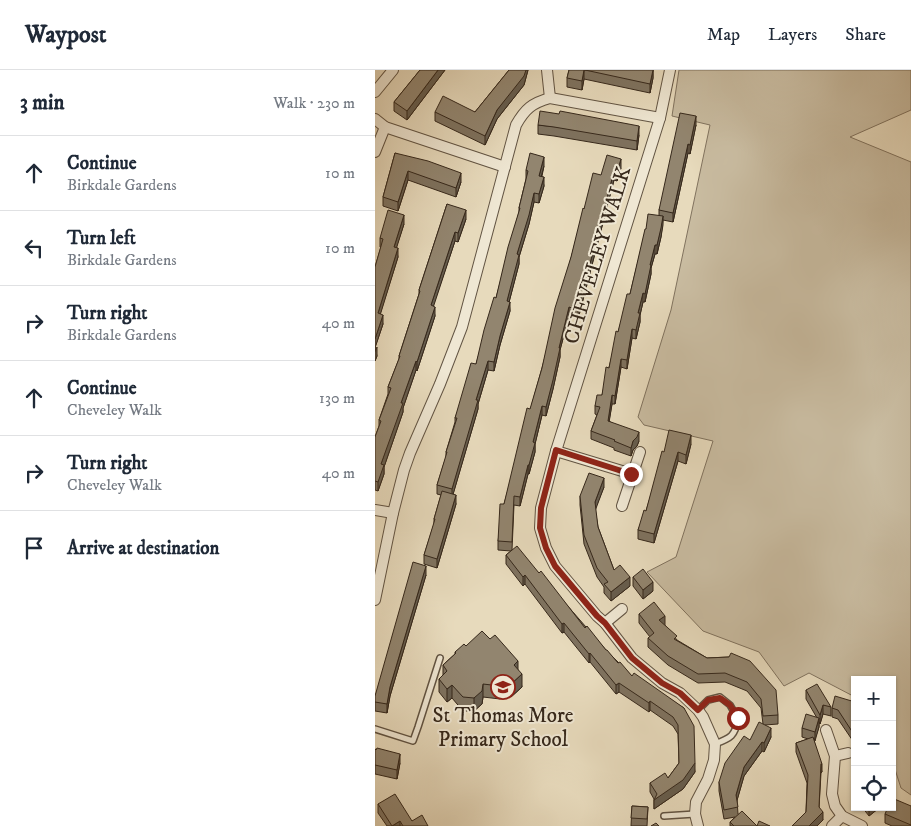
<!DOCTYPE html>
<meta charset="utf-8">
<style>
:root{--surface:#fff;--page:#f6f6f7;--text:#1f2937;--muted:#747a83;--line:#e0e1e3}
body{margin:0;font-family:"IM FELL DW Pica",serif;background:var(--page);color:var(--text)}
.controls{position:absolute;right:15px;bottom:15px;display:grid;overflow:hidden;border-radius:0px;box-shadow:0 1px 4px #0004}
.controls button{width:45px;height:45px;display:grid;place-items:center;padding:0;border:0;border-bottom:1px solid var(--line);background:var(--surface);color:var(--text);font:25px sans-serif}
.stop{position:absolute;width:15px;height:15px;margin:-11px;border:4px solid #8f2418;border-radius:50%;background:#fff}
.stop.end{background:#8f2418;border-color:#fff;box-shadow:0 1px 5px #0008}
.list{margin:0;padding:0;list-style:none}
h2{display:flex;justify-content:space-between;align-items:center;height:65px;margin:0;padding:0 20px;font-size:21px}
h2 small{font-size:16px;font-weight:400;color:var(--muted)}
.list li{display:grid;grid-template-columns:32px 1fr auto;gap:15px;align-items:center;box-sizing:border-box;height:75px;padding:0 20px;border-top:1px solid var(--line)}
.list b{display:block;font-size:19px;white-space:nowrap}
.list p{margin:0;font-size:16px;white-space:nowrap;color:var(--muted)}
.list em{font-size:16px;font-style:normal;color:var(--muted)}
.icon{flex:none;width:28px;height:28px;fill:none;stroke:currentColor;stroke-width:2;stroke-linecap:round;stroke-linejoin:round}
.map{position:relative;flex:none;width:536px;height:756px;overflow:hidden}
header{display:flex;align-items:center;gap:30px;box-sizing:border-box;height:70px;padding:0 25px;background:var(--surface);border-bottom:1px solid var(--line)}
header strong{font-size:24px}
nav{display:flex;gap:28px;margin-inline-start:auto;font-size:18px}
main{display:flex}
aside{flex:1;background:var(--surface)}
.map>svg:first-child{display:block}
.green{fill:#c9bca1;stroke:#80725e}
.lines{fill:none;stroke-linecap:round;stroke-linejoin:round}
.lane-casing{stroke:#625443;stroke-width:8}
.street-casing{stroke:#625443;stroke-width:12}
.lane{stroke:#efe7d3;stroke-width:5}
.street{stroke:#efe7d3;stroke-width:10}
.wall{fill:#7e725f;stroke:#36281b}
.shaded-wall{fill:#665d4e;stroke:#36281b}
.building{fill:#92856f;stroke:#36281b}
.route{stroke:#8f2418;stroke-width:6}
.labels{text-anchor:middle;stroke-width:4;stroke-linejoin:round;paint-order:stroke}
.street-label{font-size:21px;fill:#36281b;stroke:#efe7d3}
.poi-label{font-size:21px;fill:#36281b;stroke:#efe7d3}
</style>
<header>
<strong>Waypost</strong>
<nav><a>Map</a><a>Layers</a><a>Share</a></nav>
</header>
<main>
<aside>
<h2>3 min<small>Walk · 230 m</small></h2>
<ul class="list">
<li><svg class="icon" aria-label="ahead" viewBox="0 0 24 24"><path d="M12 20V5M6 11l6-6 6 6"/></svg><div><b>Continue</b><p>Birkdale Gardens</p></div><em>10 m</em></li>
<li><svg class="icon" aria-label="left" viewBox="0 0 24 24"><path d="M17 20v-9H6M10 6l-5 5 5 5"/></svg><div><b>Turn left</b><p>Birkdale Gardens</p></div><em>10 m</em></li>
<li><svg class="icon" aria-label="right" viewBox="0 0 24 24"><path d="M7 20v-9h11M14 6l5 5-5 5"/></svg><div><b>Turn right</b><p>Birkdale Gardens</p></div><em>40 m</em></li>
<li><svg class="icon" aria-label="ahead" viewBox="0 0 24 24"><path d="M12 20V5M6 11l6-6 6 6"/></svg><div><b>Continue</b><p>Cheveley Walk</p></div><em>130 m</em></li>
<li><svg class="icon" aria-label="right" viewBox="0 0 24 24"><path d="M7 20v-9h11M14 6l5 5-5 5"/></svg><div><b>Turn right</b><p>Cheveley Walk</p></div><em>40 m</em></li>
<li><svg class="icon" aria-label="arrive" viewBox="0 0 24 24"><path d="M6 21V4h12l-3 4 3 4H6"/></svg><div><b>Arrive at destination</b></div></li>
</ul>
</aside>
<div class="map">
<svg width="536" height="756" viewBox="0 0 536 756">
<rect width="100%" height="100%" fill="#e7dabc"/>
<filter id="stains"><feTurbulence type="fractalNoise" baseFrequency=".004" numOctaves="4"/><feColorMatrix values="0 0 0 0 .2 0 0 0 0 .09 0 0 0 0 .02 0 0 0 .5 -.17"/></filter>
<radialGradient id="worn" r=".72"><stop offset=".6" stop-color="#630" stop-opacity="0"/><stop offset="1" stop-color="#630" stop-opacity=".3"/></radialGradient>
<path class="green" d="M 304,0 L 536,0 L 536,40 L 475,67 L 536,92 L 536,725 L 526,718 L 517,690 L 517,610 L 480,610 L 480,627 L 434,603 L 409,616 L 384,582 L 328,561 L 272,502 L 301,487 L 338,371 L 269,355 L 263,347 L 296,240 L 335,55 L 297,46 Z"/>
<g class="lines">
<defs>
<g id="lane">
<path d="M 323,640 L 333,630 L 345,627 L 355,635 L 363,649 C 360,666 356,668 340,674"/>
<path d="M 0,659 L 38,671 L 43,657 L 65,588"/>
<path d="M 289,746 L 320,744"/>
</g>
<g id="street">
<path d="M 172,0 L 175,28"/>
<path d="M 295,0 L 285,48 L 181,381 L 166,438 L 165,458 L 171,478 L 180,496 L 222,546 L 230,553 L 257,588 L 287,613 L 305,623 L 323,640 L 328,647 L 340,674 L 339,690 L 333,709 L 321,732 L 320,744 L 323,756"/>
<path d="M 0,22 L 18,0"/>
<path d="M 0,49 L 10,57 L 130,97"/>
<path d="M 0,82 L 10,57"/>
<path d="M 181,381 L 257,404"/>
<path d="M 247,436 L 265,382"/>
<path d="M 0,440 L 18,443"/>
<path d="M 0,530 L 18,443 L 29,400 L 35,383 L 65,314 L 87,257 L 141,55 C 150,39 157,33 175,28 L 285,48"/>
<path d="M 230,553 L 247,539"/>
<path d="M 451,660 L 460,686 L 457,724 L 460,736 L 467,746 L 487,756"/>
<path d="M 460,686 L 473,683"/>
<path d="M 457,756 L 467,746"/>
</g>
</defs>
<use href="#lane" class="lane-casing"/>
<use href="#street" class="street-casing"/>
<use href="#lane" class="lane"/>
<use href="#street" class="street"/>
</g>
<g class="wall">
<path d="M 45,0 L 70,0 L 32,50 L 19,41 L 19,32 Z"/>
<path d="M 134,0 L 153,0 L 149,15 L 122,49 L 110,75 L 60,51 L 60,42 L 100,42 Z"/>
<path d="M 194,0 L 278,0 L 278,8 L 275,23 L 209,9 L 207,20 L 192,17 L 192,8 Z"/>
<path d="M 163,55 L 264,65 L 262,80 L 179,66 L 163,64 Z"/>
<path d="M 321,55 L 315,84 L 313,83 L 298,152 L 288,150 L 286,167 L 282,184 L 280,184 L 276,198 L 276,204 L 270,232 L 268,232 L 265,245 L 265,252 L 261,269 L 257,268 L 252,299 L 246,297 L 240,334 L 237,334 L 234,351 L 264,371 L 262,376 L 258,380 L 256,386 L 239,380 L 239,378 L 216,369 L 216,361 L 222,345 L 220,344 L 220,336 L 227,325 L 243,262 L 255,224 L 271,159 L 284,146 L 284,140 Z"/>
<path d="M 20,83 L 86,112 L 81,127 L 33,110 L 23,141 L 8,136 L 8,127 Z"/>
<path d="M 169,96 L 167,106 L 169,116 L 164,133 L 159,132 L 154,154 L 144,187 L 144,194 L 134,232 L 135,241 L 125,275 L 119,301 L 113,300 L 103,334 L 103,339 L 78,424 L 81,434 L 62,498 L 49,494 L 49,485 L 59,454 L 59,449 L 66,425 L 62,424 L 62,415 L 71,387 L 71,382 L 80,352 L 80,348 L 101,294 L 121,228 L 144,142 L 144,138 L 151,109 L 151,100 Z"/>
<path d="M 246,98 L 242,111 L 239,110 L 203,249 L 194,246 L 185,280 L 185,287 L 178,319 L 171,346 L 167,345 L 160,374 L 160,382 L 154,404 L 153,404 L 145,436 L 139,435 L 137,480 L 164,503 L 231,580 L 257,606 L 309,638 L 320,702 L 308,719 L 279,739 L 279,729 L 275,722 L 275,713 L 293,708 L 304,693 L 303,664 L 298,656 L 275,640 L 274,642 L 244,622 L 241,624 L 215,592 L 214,593 L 189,562 L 187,563 L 150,514 L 148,516 L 131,494 L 131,485 L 136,481 L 123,480 L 123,471 L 129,434 L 167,298 L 209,139 L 226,105 Z"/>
<path d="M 72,134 L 91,149 L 83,172 L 80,171 L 58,236 L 60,246 L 42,301 L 41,300 L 28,338 L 28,342 L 9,397 L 9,404 L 3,421 L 0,420 L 0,367 L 4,356 L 4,350 L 13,324 L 13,317 L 24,289 L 24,286 L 44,224 L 44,220 Z"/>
<path d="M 29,154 L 21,178 L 23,187 L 5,244 L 8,254 L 0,277 L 2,286 L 0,291 L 0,197 L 6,177 L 5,177 L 5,168 Z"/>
<path d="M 316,374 L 311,394 L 303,391 L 279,473 L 263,469 L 263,460 L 271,441 L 289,382 Z"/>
<path d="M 229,417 L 220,439 L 223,457 L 239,500 L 255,516 L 236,531 L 229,523 L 229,517 L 222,507 L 209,474 L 205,435 L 205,426 Z"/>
<path d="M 51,505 L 15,626 L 12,643 L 0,641 L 0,626 Z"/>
<path d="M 258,507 L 278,521 L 268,529 L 258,516 Z"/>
<path d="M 264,544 L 290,555 L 302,570 L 332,588 L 354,587 L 403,645 L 403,654 L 390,655 L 396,667 L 389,682 L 387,681 L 369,706 L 362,730 L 363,744 L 382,756 L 355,756 L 355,752 L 360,747 L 349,749 L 344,721 L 344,712 L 388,654 L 386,638 L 372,621 L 350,612 L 323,613 L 293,595 L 273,577 L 273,568 L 275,567 L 264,553 Z"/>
<path d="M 91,576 L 143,600 L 147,617 L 136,627 L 132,623 L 125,629 L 108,627 L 107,634 L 99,641 L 88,641 L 77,628 L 72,632 L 64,622 L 64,609 L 68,605 L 68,595 L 80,584 L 80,582 Z"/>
<path d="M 431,620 L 456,637 L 456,646 L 448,644 L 445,654 L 444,652 L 444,657 L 439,671 L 447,702 L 446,703 L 444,738 L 448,750 L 431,742 L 432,713 L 421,682 L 421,673 L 433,669 L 427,667 L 427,658 L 442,648 L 431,629 Z"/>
<path d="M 480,632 L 480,674 L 463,649 L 457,647 L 457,638 Z"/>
<path d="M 0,679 L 25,693 L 22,709 L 0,704 Z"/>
<path d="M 478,688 L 480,688 L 480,728 L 477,725 Z"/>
<path d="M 3,734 L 37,751 L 53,756 L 12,756 L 3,743 Z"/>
<path d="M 257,736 L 273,737 L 272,756 L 256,756 Z"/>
<path d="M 536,736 L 536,756 L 517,756 L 510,753 L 510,744 Z"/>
<path d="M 487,737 L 504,737 L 504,738 L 494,746 Z"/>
</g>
<g class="shaded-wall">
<path d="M 63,0 L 70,0 L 32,50 L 32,41 Z"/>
<path d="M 151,0 L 153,0 L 149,15 L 122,49 L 110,75 L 110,66 L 122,40 Z"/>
<path d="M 209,0 L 209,9 L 207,20 L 207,11 Z"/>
<path d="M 278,0 L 278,8 L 275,23 L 275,14 Z"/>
<path d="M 321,46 L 321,55 L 315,84 L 315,75 Z"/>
<path d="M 264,56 L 264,65 L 262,80 L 262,71 Z"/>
<path d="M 313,74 L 313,83 L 298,152 L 298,143 Z"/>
<path d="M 169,87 L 169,96 L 164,115 L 164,106 Z"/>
<path d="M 246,89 L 246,98 L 242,111 L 242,102 Z"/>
<path d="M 33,101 L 33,110 L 23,141 L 23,132 Z"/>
<path d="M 239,101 L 239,110 L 203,249 L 203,240 Z"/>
<path d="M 86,103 L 86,112 L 81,127 L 81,118 Z"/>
<path d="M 169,107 L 169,116 L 164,133 L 164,124 Z"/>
<path d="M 159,123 L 159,132 L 154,154 L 144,187 L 144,194 L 132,240 L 132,231 L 142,184 Z"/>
<path d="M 91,140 L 91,149 L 83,172 L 83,163 Z"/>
<path d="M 29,145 L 29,154 L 19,186 L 19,177 Z"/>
<path d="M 288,146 L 288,155 L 286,167 L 282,184 L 282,175 Z"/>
<path d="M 80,162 L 80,171 L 56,244 L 56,235 Z"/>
<path d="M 280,175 L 280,184 L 276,198 L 276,204 L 270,232 L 270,224 L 275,195 Z"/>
<path d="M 23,178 L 23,187 L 3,252 L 3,243 Z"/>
<path d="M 268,223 L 268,232 L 265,245 L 265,252 L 261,269 L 261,260 L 263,243 Z"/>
<path d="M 135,232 L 135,241 L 125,275 L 119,301 L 119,292 L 125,266 Z"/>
<path d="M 60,237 L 60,246 L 42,301 L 42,292 Z"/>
<path d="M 194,237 L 194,246 L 185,280 L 185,287 L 178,319 L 171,346 L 171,337 L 184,278 Z"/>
<path d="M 8,245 L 8,254 L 0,278 L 0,269 Z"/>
<path d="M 257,259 L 257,268 L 252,299 L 252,290 Z"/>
<path d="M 2,277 L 2,286 L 0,291 L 0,282 Z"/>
<path d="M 246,289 L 246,297 L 240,334 L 240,326 Z"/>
<path d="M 41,291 L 41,300 L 28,338 L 28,342 L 9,397 L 9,404 L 3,421 L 3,412 L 6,394 L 26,333 Z"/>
<path d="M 113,291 L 113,300 L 103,334 L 103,339 L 77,428 L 77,419 L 101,330 Z"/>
<path d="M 237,325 L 237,334 L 233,359 L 233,351 Z"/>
<path d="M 167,336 L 167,345 L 160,374 L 160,382 L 154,404 L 154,395 L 158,372 Z"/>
<path d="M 264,362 L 264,371 L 262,376 L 258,380 L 256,386 L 256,378 L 258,371 Z"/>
<path d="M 316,365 L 316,374 L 311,394 L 311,385 Z"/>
<path d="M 303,382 L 303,391 L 279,473 L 279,464 Z"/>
<path d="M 153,395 L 153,404 L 145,436 L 145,427 Z"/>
<path d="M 229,408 L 229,417 L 220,441 L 220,432 Z"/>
<path d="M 81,425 L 81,434 L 62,498 L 62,489 Z"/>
<path d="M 51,496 L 51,505 L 15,626 L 12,643 L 12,634 L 15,617 Z"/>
<path d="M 150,505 L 150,514 L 148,516 L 148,507 Z"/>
<path d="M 255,507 L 255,516 L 236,531 L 236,522 Z"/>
<path d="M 278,512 L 278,521 L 268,529 L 268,520 Z"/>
<path d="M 290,546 L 290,555 L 284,559 L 284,550 Z"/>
<path d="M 189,553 L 189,562 L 187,563 L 187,554 Z"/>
<path d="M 215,583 L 215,592 L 214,593 L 214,584 Z"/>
<path d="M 143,591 L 143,604 L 139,595 Z"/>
<path d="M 147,604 L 147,617 L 136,627 L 136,614 Z"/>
<path d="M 132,610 L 132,623 L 125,629 L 125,616 Z"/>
<path d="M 244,613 L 244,622 L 241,624 L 241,615 Z"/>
<path d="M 108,614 L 108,627 L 107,634 L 99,641 L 99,628 Z"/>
<path d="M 77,615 L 77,628 L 72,632 L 72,619 Z"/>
<path d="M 275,631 L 275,640 L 274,642 L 274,633 Z"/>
<path d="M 448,635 L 448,644 L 445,654 L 445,645 Z"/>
<path d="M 444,648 L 444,657 L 440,671 L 440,662 Z"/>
<path d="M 396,658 L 396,667 L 389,682 L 389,673 Z"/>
<path d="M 387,672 L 387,681 L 369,706 L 361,734 L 361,725 L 369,697 Z"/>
<path d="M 25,684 L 25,693 L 22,709 L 22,700 Z"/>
<path d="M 320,693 L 320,702 L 308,719 L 279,739 L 279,730 Z"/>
<path d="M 446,694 L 447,694 L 447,702 L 446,703 Z"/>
<path d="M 494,737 L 504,737 L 504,738 L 494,746 Z"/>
<path d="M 448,742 L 448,750 L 442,756 L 434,756 Z"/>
<path d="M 25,751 L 25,756 L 17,756 Z"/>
</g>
<g class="building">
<path d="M 45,0 L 63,0 L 32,41 L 19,32 Z"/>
<path d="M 134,0 L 151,0 L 149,6 L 122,40 L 110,66 L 60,42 L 68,26 L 100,42 Z"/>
<path d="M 194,0 L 209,0 L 207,11 L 192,8 Z"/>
<path d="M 210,0 L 278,0 L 275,14 Z"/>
<path d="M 165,41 L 184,44 L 185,41 L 264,56 L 262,71 L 179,57 L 163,55 Z"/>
<path d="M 305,43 L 321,46 L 315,75 L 313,74 L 298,143 L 284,140 Z"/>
<path d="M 20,83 L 53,91 L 86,103 L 81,118 L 33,101 L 23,132 L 8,127 Z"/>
<path d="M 155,83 L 169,87 L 164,106 L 169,107 L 164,124 L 159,123 L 154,145 L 142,184 L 144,185 L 132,231 L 135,232 L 125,266 L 119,292 L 113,291 L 101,330 L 103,330 L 77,419 L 62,415 L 72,382 L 71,382 L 82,348 L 80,348 L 96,293 L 101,294 L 109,260 L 119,227 L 121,228 L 133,177 L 145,138 L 144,138 L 153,101 L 151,100 Z"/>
<path d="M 232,85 L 246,89 L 242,102 L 239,101 L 203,240 L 194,237 L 184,278 L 185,278 L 178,310 L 171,337 L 167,336 L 158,372 L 160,373 L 154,395 L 153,395 L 145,427 L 139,426 L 137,472 L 123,471 L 125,434 L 129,434 L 152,338 L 155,339 L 167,298 L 180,238 L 196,187 L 208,138 L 209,139 L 218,103 L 226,105 Z"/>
<path d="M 72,134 L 91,140 L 83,163 L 80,162 L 56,235 L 60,237 L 42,292 L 41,291 L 26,333 L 28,333 L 6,394 L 9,395 L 3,412 L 0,411 L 0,367 L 6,351 L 4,350 L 16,318 L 13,317 L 25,286 L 24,286 L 45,221 L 44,220 Z"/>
<path d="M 13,140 L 29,145 L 19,177 L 23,178 L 3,243 L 8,245 L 0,269 L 0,197 L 8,169 L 5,168 Z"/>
<path d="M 273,144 L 288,146 L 286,158 L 282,175 L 280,175 L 275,195 L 276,195 L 270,224 L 268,223 L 263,243 L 265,243 L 261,260 L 257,259 L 252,290 L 246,289 L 240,326 L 237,325 L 233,351 L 264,362 L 262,367 L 258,371 L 256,378 L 239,371 L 240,370 L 216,361 L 225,337 L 220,336 L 222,325 L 227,325 L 231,297 L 234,298 L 241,261 L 243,262 L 252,224 L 255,224 L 270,159 L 271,159 Z"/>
<path d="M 294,360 L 316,365 L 311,385 L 303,382 L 279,464 L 263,460 L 269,440 L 271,441 L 287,381 L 289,382 Z"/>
<path d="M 214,403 L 229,408 L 220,432 L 223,457 L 239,500 L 245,495 L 255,507 L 236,522 L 229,514 L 233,512 L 222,498 L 209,465 L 205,426 Z"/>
<path d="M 67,421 L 81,425 L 62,489 L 49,485 L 60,449 L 59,449 Z"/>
<path d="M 142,476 L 164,503 L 166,501 L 210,558 L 212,556 L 231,580 L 232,580 L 243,593 L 245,592 L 257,606 L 259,603 L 309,638 L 319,656 L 320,693 L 308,710 L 279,730 L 282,724 L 275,713 L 290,703 L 293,708 L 304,693 L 303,655 L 298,647 L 275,631 L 274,633 L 244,613 L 241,615 L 215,583 L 214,584 L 189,553 L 187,554 L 150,505 L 148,507 L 131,485 Z"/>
<path d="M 38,492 L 51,496 L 15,617 L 12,634 L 0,632 L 0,626 Z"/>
<path d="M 268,499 L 278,512 L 268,520 L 258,507 Z"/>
<path d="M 279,532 L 290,546 L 284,550 L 302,566 L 299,569 L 332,588 L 354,587 L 356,583 L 375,591 L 401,620 L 403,645 L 388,646 L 386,629 L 372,612 L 350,603 L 323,604 L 293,586 L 273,568 L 279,563 L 264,544 Z"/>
<path d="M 107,561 L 115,569 L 120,565 L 143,591 L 139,595 L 147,604 L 136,614 L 132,610 L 125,616 L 108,614 L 107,621 L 99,628 L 88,627 L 77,615 L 72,619 L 64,609 L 72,601 L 68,595 L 81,583 L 80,582 L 89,574 L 91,576 Z"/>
<path d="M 442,614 L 456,637 L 448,635 L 445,645 L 431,620 Z"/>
<path d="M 460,626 L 480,632 L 480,666 L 463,640 L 457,638 Z"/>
<path d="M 431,644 L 444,648 L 440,662 L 427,658 Z"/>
<path d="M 384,652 L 396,658 L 389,673 L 387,672 L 369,697 L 361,725 L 363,737 L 349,740 L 344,712 L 350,693 L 369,666 L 375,670 Z"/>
<path d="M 438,667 L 447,694 L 446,694 L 444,737 L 448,742 L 434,756 L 417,756 L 431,742 L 433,705 L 421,673 Z"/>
<path d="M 2,678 L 25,684 L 22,700 L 0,695 L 0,679 L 1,680 Z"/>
<path d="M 478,688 L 480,688 L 480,720 L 477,716 Z"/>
<path d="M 20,724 L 37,751 L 47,745 L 53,756 L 28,756 L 25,751 L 17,756 L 3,734 Z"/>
<path d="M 517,728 L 536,736 L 536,755 L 510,744 L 513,737 L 517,737 Z"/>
<path d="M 257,736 L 273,737 L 272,749 L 256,748 Z"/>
<path d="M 367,741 L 382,756 L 359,756 L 355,752 Z"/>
<path d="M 384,751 L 395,756 L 382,756 Z"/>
<path d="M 281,753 L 284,756 L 276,756 Z"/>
</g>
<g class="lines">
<path class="route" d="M 256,404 L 181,380 L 166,438 L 165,458 L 171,478 L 180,496 L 222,546 L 230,553 L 257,588 L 287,613 L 305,623 L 323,640 L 333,630 L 345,628 L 355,635 L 363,648"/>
</g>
<defs>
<symbol id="school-ring" viewBox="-11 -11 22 22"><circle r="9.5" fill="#efe7d3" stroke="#8f2418" stroke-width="1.5"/><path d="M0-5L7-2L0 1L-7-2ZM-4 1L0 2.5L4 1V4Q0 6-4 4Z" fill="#8f2418"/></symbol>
</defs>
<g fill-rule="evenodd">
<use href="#school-ring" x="114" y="603" width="28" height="28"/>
</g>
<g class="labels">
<g class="street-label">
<text transform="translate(222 185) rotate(-73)" y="7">CHEVELEY WALK</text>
</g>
<g class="poi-label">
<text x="128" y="652">St Thomas More<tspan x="128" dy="24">Primary School</tspan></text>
</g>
</g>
<rect width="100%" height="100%" filter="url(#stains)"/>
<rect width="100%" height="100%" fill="url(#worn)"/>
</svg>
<div class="controls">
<button>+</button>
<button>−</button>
<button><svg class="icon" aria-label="locate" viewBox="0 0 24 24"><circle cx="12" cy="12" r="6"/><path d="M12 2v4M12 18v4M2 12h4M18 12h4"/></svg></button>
</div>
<div class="stop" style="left:363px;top:648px"></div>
<div class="stop end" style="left:256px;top:404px"></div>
</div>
</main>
